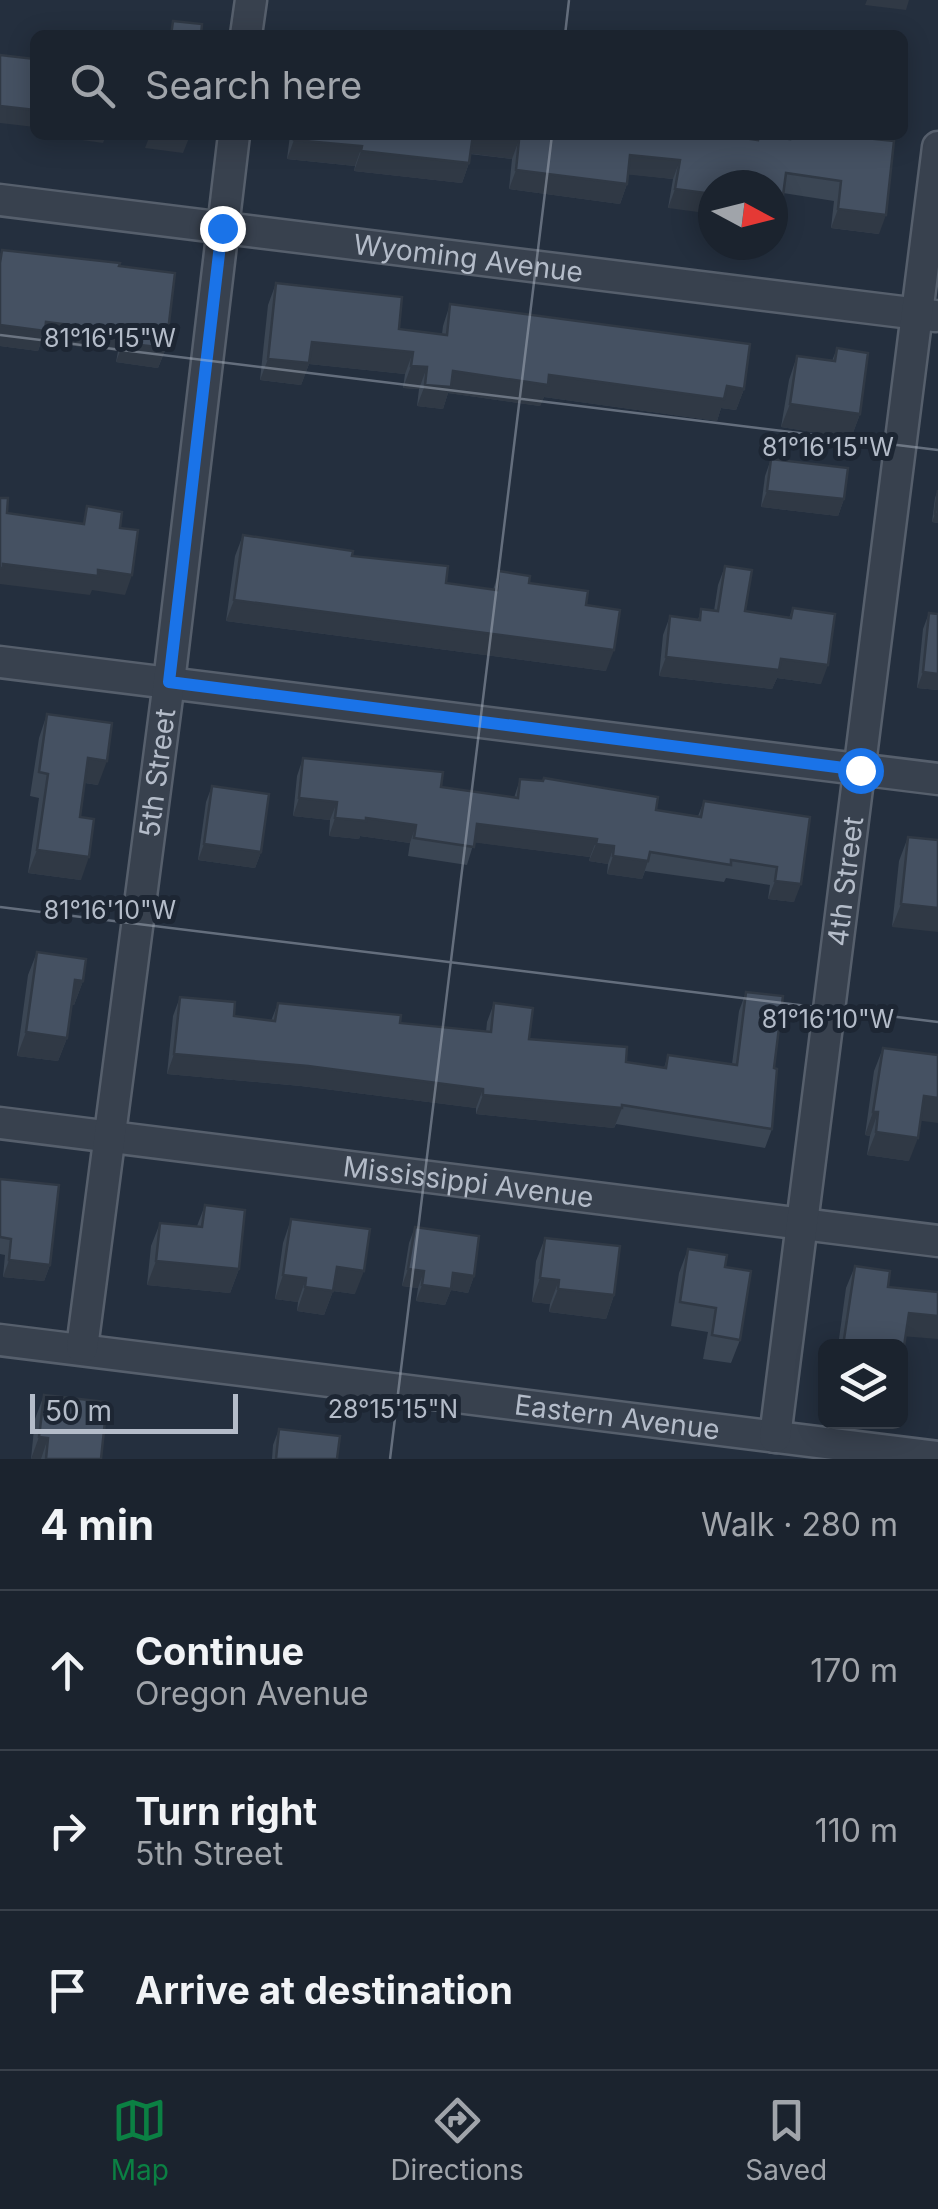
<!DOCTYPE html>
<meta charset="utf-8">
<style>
:root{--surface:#1b232e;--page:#282f3a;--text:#f1f3f6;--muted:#a0a4aa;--line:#39404a;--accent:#0b8043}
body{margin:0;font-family:Inter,sans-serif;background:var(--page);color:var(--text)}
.controls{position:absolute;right:30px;bottom:30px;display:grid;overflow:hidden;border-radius:15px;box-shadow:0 5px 25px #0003}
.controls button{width:90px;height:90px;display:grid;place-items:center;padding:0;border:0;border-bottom:2px solid var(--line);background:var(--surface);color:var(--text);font:50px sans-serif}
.compass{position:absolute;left:698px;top:170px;width:90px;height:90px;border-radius:50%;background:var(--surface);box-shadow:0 5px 25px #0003;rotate:97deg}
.scale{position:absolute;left:30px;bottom:25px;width:208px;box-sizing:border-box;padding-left:10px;border:5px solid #b4bcc9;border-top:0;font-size:28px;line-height:35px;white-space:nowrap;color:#b4bcc9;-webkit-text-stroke:8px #1d2633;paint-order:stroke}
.stop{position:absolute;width:30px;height:30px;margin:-22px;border:8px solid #1a73e8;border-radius:50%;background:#fff}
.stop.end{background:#1a73e8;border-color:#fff;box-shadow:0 2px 10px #0008}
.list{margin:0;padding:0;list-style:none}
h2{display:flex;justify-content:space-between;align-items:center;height:130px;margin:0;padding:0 40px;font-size:42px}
h2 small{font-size:32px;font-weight:400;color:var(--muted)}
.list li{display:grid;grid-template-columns:65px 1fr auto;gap:30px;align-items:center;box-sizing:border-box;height:160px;padding:0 40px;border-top:2px solid var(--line)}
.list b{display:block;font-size:38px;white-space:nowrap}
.list p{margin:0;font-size:32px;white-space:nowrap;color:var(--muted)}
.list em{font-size:32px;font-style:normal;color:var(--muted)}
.icon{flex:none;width:55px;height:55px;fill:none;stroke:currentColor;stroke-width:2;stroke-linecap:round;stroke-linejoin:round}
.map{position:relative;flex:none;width:938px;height:1459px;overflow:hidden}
.search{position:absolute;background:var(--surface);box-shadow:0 5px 25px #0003;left:30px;right:30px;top:30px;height:110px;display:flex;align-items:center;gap:25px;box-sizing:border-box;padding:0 35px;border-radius:15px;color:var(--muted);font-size:38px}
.sheet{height:610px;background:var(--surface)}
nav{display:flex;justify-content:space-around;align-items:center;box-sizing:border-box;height:140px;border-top:2px solid var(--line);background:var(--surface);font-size:28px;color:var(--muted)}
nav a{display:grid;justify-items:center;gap:5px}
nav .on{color:var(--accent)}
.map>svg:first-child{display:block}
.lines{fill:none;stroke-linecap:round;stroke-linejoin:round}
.minor-casing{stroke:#565f6c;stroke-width:35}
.minor{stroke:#38414e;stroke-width:30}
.wall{fill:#3b4654}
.shaded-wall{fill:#303945}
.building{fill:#455162;stroke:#303945;stroke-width:2.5}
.route{stroke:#1a73e8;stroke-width:12}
.ticks{fill:none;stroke:#b4bcc9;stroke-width:2.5;stroke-opacity:0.45}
.labels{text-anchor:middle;stroke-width:10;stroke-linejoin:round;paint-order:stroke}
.street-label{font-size:28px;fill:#b4bcc9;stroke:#1d2633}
.ticks-label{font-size:25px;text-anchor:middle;fill:#b4bcc9;stroke:#1d2633;stroke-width:10;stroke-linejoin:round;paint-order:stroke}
</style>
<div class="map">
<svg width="938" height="1459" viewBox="0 0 938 1459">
<rect width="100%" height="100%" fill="#242f3e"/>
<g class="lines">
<defs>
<g id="minor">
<path d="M 246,35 L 251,0"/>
<path id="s1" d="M 0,200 L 935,316"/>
<path d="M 0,662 L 938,779"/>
<path id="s2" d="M 0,1123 L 938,1241"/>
<path id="s3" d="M 0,1340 L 938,1457"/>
<path id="s4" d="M 82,1348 L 169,682 L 234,135"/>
<path id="s5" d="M 775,1437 L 938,147"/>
</g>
</defs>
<use href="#minor" class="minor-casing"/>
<use href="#minor" class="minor"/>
</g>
<g class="wall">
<path d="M 290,135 L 723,135 L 757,140 L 759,135 L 786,139 L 788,135 L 837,135 L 879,234 L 831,228 L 834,201 L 783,193 L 775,223 L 773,222 L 773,185 L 668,208 L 673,179 L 628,174 L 627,184 L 620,204 L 509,189 L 512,159 L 470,154 L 469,163 L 462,183 L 354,171 L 355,166 L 287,159 Z"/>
<path d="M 2,250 L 119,266 L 166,348 L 158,368 L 116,362 L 118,351 L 41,342 L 38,351 L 0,346 L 0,255 Z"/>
<path d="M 276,283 L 399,329 L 442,334 L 443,326 L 450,304 L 744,389 L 736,410 L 721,408 L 717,421 L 544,397 L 540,406 L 448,393 L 443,409 L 417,406 L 419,389 L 403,388 L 405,374 L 309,364 L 301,385 L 260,380 L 268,305 Z"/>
<path d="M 837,348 L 860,414 L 851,438 L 781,427 L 789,380 L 797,356 L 832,361 Z"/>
<path d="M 771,459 L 844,499 L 838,516 L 761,507 L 765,476 Z"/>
<path d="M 938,490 L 938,523 L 932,522 L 935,498 Z"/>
<path d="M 243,535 L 352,556 L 446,583 L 493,590 L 499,571 L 586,605 L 606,671 L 226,621 L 235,556 Z"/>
<path d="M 725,566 L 745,611 L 789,618 L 793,608 L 821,684 L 777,678 L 772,689 L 659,676 L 663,635 L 670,616 L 698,620 L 701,609 L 714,611 L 718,585 Z"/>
<path d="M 929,613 L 938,690 L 917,688 L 923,629 Z"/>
<path d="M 47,714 L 98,785 L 85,783 L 80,817 L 81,880 L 28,873 L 39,798 L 30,796 L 39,738 Z"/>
<path d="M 303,758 L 441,787 L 514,798 L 520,779 L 656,810 L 698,816 L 704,801 L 810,817 L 794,902 L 768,899 L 770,885 L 726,878 L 724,882 L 645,871 L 642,879 L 607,874 L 608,864 L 589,861 L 590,857 L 474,842 L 467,865 L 408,856 L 410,843 L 360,836 L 359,839 L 329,836 L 330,820 L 293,816 L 297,776 Z"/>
<path d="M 212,786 L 261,852 L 255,868 L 198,860 L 206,802 Z"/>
<path d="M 908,837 L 938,840 L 892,927 L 899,861 Z"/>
<path d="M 37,952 L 83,981 L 74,1005 L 72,1005 L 67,1038 L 58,1061 L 17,1056 L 28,975 Z"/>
<path d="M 746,992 L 774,1068 L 772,1129 L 765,1148 L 616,1124 L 614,1128 L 476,1114 L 476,1108 L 301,1086 L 167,1074 L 173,1016 L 180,997 L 234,1016 L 271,1021 L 278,1003 L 400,1023 L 486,1032 L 487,1022 L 494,1003 L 529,1039 L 626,1062 L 664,1068 L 668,1055 L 732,1064 L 739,1011 Z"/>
<path d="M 883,1048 L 909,1161 L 867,1155 L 870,1136 L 865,1135 L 874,1071 Z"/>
<path d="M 0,1179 L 50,1265 L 44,1281 L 3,1277 L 5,1255 L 0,1254 Z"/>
<path d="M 205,1205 L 239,1269 L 230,1293 L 147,1285 L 151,1246 L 160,1223 L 197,1226 Z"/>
<path d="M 291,1219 L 355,1294 L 333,1291 L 324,1315 L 297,1311 L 298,1302 L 275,1299 L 283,1243 Z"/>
<path d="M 415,1227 L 474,1276 L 468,1293 L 451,1290 L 445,1305 L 416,1301 L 418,1288 L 402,1286 L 409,1243 Z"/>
<path d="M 545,1238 L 614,1295 L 606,1319 L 549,1312 L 550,1304 L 532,1302 L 536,1261 Z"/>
<path d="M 688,1249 L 725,1267 L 740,1340 L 731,1363 L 703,1359 L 708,1332 L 671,1326 L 679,1273 Z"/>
<path d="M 855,1266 L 888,1287 L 906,1336 L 900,1368 L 900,1346 L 838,1346 L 846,1288 Z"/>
<path d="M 44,1395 L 101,1459 L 31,1459 L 35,1419 Z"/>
<path d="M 279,1429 L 337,1459 L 272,1459 L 273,1445 Z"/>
</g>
<g class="shaded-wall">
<path d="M 867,0 L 909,0 L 906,10 L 865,5 Z"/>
<path d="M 0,106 L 35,110 L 35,127 L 0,123 Z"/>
<path d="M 47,135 L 106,135 L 103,143 Z"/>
<path d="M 150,135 L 167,135 L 189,138 L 183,153 L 145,148 Z"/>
<path d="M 472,135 L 482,135 L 519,140 L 512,159 L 466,153 Z"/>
<path d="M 294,140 L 362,146 L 355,166 L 287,159 Z"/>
<path d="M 361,151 L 469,163 L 462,183 L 354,171 Z"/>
<path d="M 630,155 L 680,160 L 673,179 L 623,174 Z"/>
<path d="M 516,170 L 627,184 L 620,204 L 509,189 Z"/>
<path d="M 675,189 L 713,194 L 713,214 L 668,208 Z"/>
<path d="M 773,202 L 782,203 L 775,223 L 773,222 Z"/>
<path d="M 838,209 L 886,215 L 879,234 L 831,228 Z"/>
<path d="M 46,322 L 125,332 L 118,351 L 41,342 L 38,351 L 0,346 L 0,325 Z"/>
<path d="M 312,342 L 413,352 L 405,374 L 309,364 L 301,385 L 260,380 L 268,359 Z"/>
<path d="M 123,343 L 166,348 L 158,368 L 116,362 Z"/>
<path d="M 411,366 L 427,367 L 419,389 L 403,388 Z"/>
<path d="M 453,371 L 549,375 L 727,386 L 744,389 L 736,410 L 721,408 L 717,421 L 544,397 L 540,406 L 448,393 L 443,409 L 417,406 L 425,385 Z"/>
<path d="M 790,404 L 860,414 L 851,438 L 781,427 Z"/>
<path d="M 767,491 L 844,499 L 838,516 L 761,507 Z"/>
<path d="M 935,514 L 938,514 L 938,523 L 932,522 Z"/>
<path d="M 3,564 L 98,570 L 132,575 L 125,595 L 92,590 L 90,595 L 0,584 L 0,568 Z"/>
<path d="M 234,600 L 614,650 L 606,671 L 226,621 Z"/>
<path d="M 666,657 L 781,659 L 828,665 L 821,684 L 777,678 L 772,689 L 659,676 Z"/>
<path d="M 923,672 L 938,674 L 938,690 L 917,688 Z"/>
<path d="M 88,758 L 107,761 L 98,785 L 80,782 Z"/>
<path d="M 299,798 L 337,802 L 330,820 L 293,816 Z"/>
<path d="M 335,818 L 366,818 L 416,825 L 410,843 L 360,836 L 359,839 L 329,836 Z"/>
<path d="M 477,824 L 597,839 L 590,857 L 471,842 Z"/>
<path d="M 204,844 L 261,852 L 255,868 L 198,860 Z"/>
<path d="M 596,844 L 614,846 L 608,864 L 589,861 Z"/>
<path d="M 37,850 L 89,857 L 81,880 L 28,873 Z"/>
<path d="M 613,856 L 648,861 L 642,879 L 607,874 Z"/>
<path d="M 775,881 L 801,884 L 794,902 L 768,899 Z"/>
<path d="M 901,904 L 938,908 L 938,932 L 892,927 Z"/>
<path d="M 75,980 L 83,981 L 74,1005 L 66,1004 Z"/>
<path d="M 26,1032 L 67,1038 L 58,1061 L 17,1056 Z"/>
<path d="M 174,1054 L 308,1066 L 483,1089 L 476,1108 L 301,1086 L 167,1074 Z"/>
<path d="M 483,1095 L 622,1108 L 614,1128 L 476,1114 Z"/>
<path d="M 924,1096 L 938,1098 L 938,1123 L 915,1120 Z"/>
<path d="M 873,1112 L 878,1112 L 870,1136 L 865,1135 Z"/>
<path d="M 876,1132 L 918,1138 L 909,1161 L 867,1155 Z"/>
<path d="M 9,1260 L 50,1265 L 44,1281 L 3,1277 Z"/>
<path d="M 156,1261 L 239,1269 L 230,1293 L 147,1285 Z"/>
<path d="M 337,1267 L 364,1271 L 355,1294 L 333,1291 L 324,1315 L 297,1311 L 305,1287 Z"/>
<path d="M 408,1269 L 424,1271 L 418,1288 L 402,1286 Z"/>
<path d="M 453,1273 L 474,1276 L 468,1293 L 451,1290 L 445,1305 L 416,1301 L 422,1285 Z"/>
<path d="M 283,1275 L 306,1278 L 298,1302 L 275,1299 Z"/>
<path d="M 540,1278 L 559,1280 L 550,1304 L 532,1302 Z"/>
<path d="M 558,1289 L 614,1295 L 606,1319 L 549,1312 Z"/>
<path d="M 909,1313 L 938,1316 L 938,1339 L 901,1336 Z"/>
<path d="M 39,1437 L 48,1438 L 41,1459 L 31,1459 Z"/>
</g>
<g class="building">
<path d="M 173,21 L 202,24 L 201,35 L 171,35 Z"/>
<path d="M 0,55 L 35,59 L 35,110 L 0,106 Z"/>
<path d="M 167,135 L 189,135 L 189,138 Z"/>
<path d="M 295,135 L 473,135 L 469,163 L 361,151 L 362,146 L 294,140 Z"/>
<path d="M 482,135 L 723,135 L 758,140 L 759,135 L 790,139 L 790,135 L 837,135 L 894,141 L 886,215 L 838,209 L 841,181 L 786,173 L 782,203 L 773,202 L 773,185 L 713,185 L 713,194 L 675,189 L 680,160 L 630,155 L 627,184 L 516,170 L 519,140 Z"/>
<path d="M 2,250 L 120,263 L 119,266 L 175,273 L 166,348 L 123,343 L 125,332 L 46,322 L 45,331 L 0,325 L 0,263 Z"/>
<path d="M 276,283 L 402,297 L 399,329 L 447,335 L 450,304 L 750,344 L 744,389 L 727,386 L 724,399 L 549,375 L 548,385 L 453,371 L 451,387 L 425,385 L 427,367 L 411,366 L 413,352 L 312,342 L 309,363 L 268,359 Z"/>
<path d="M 837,348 L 868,353 L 860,414 L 790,404 L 797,356 L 835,361 Z"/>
<path d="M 771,459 L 848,468 L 844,499 L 767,491 Z"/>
<path d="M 938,490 L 938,514 L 935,514 Z"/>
<path d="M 0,498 L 8,498 L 7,513 L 84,524 L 87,506 L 122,512 L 120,528 L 138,530 L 132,575 L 98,570 L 98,576 L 3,564 L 3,568 L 0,568 Z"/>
<path d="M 243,535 L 353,551 L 352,556 L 448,566 L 446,583 L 497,590 L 499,571 L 530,576 L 529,583 L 588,591 L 586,605 L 620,610 L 614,650 L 234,600 Z"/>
<path d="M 725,566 L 752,570 L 745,611 L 791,618 L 793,608 L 835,614 L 828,665 L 781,659 L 779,670 L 666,657 L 670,616 L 700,620 L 701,609 L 718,611 Z"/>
<path d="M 929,613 L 938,614 L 938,674 L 923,672 Z"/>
<path d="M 47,714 L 112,723 L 107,761 L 88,758 L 80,817 L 94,819 L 89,857 L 37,850 L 48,774 L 39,772 Z"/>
<path d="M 303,758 L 443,772 L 441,787 L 518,798 L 520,779 L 543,781 L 544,778 L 658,797 L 656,810 L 701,817 L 704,801 L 810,817 L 801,884 L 775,881 L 777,867 L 731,860 L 731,865 L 650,852 L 648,861 L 613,856 L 614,846 L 596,844 L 597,839 L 477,824 L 474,847 L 414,838 L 416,825 L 366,818 L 366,821 L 335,818 L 337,802 L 299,798 Z"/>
<path d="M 212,786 L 269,794 L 261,852 L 204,844 Z"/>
<path d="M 908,837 L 938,840 L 938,908 L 901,904 Z"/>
<path d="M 37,952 L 86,959 L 83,981 L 75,980 L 67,1038 L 26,1032 Z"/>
<path d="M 746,992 L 783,996 L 774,1068 L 777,1069 L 772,1129 L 622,1105 L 622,1108 L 483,1095 L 483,1089 L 308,1066 L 174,1054 L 180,997 L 235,1002 L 234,1016 L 275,1021 L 278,1003 L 401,1015 L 400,1023 L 491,1032 L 494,1003 L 533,1008 L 529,1039 L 627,1047 L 626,1062 L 666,1068 L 668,1055 L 737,1065 Z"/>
<path d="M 883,1048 L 938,1055 L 938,1098 L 924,1096 L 918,1138 L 876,1132 L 878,1112 L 873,1112 Z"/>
<path d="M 0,1179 L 59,1185 L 50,1265 L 9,1260 L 11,1239 L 0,1237 Z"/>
<path d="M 205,1205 L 245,1210 L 239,1269 L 156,1261 L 160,1223 L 202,1227 Z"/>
<path d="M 291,1219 L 370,1229 L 364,1271 L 337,1267 L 333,1291 L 305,1287 L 306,1278 L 283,1275 Z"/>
<path d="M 415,1227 L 479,1236 L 474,1276 L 453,1273 L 451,1289 L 422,1285 L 424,1271 L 408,1269 Z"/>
<path d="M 545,1238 L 620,1246 L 614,1295 L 558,1289 L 559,1280 L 540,1278 Z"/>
<path d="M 688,1249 L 727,1255 L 725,1267 L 751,1271 L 740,1340 L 712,1335 L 716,1308 L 680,1302 Z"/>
<path d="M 855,1266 L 890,1271 L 888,1287 L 938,1292 L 938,1316 L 909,1313 L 901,1366 L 900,1346 L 843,1346 Z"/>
<path d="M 44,1395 L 107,1402 L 101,1459 L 46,1459 L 48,1438 L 39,1437 Z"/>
<path d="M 279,1429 L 340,1436 L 337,1459 L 276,1459 Z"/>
</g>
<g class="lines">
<path class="route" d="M 222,228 L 169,682 L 860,770"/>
</g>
<path class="ticks" d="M 565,35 L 569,0M 0,335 L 938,450M 0,907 L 938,1022M 390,1459 L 552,135"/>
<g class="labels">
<g class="street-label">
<text dy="10" stroke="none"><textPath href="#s1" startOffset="472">Wyoming Avenue</textPath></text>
<text dy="10" stroke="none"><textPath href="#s4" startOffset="580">5th Street</textPath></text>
<text dy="10" stroke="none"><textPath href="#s5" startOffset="560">4th Street</textPath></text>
<text dy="10" stroke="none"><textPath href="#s2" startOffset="472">Mississippi Avenue</textPath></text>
<text dy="10" stroke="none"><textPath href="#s3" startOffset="622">Eastern Avenue</textPath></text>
</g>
</g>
<g class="ticks-label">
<text x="110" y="347">81°16'15"W</text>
<text x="828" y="456">81°16'15"W</text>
<text x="110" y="919">81°16'10"W</text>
<text x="828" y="1028">81°16'10"W</text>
<text x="393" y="1418">28°15'15"N</text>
</g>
</svg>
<div class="controls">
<button><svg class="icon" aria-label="layers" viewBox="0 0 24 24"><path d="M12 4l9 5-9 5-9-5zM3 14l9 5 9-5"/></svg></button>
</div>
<svg class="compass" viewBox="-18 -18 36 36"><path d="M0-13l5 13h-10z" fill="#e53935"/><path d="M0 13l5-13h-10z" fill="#a0a4aa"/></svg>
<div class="scale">50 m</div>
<div class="stop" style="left:860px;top:770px"></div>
<div class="stop end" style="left:222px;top:228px"></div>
<div class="search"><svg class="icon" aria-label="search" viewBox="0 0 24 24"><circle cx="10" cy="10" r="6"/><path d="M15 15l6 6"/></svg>Search here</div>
</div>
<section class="sheet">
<h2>4 min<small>Walk · 280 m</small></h2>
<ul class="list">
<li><svg class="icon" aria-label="ahead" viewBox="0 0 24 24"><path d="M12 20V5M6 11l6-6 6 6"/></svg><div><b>Continue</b><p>Oregon Avenue</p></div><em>170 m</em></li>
<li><svg class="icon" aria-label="right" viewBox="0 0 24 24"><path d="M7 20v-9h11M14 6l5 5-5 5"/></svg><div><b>Turn right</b><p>5th Street</p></div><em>110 m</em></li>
<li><svg class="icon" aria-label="arrive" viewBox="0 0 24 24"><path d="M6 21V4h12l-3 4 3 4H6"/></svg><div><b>Arrive at destination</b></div></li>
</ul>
</section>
<nav>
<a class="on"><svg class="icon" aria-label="map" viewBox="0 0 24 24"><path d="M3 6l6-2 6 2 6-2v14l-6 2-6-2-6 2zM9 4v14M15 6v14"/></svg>Map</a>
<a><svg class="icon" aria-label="directions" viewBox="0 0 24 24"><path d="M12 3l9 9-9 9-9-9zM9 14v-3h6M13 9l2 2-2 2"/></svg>Directions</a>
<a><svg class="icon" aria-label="saved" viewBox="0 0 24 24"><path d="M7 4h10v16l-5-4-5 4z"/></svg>Saved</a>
</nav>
